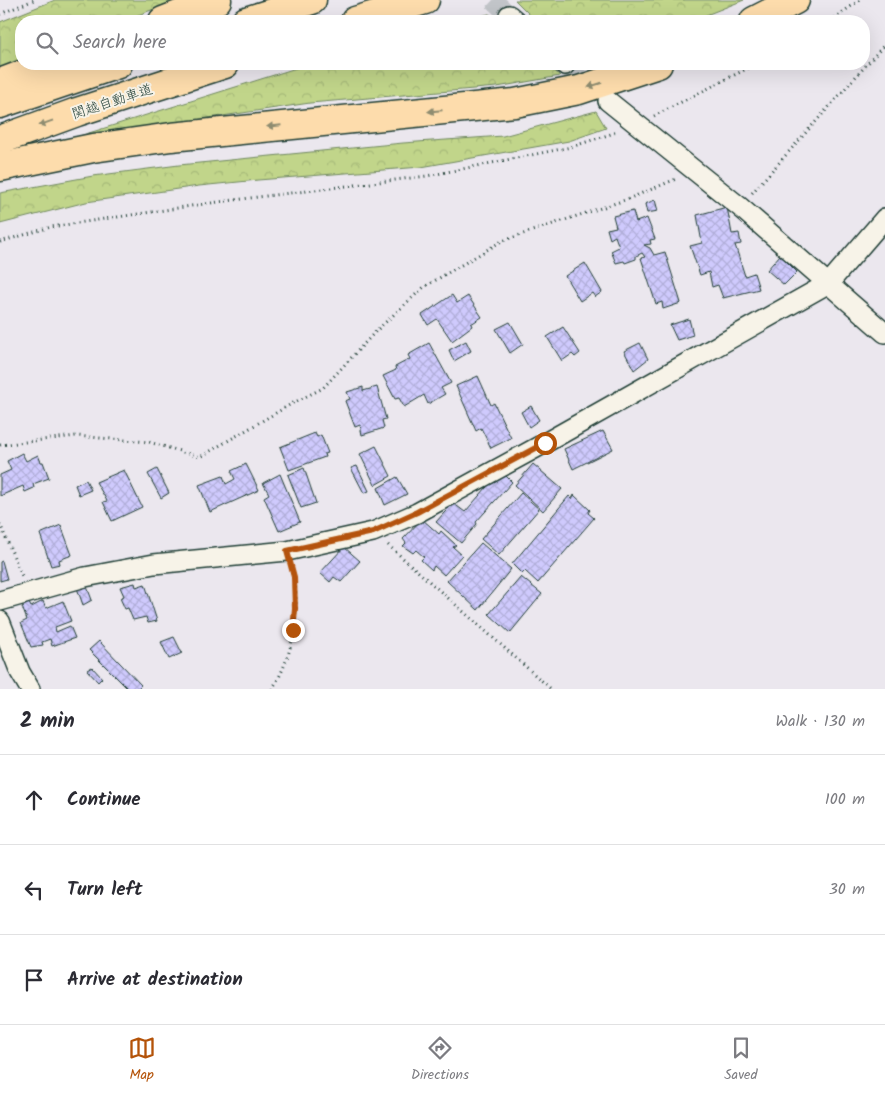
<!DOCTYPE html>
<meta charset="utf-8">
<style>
:root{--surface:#fff;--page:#f7f7f7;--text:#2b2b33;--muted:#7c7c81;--line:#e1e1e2;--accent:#b45309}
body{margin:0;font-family:Kalam,"Klee One",sans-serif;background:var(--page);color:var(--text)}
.stop{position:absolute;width:15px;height:15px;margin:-11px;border:4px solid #b45309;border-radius:50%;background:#fff}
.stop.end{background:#b45309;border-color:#fff;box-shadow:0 1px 5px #0008}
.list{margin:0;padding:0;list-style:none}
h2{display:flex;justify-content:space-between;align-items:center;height:65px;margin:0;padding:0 20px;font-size:21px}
h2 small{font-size:16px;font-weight:400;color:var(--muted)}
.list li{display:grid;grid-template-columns:32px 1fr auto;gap:15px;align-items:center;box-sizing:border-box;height:90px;padding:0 20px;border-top:1px solid var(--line)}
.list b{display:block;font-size:19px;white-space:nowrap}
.list em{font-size:16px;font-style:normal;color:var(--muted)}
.icon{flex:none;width:28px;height:28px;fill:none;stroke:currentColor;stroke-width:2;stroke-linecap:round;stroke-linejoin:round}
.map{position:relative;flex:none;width:885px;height:689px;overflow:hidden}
.search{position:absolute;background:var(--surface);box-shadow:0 5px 20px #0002;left:15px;right:15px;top:15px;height:55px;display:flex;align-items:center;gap:12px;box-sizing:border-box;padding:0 18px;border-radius:20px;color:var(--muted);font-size:19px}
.sheet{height:335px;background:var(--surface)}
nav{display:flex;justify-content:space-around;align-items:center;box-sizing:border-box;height:70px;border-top:1px solid var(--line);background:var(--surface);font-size:14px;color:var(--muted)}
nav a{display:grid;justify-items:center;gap:2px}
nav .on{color:var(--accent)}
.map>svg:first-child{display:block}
.forest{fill:url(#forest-crowns);stroke:#70895f}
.building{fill:url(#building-cross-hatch);stroke:#1f3d34}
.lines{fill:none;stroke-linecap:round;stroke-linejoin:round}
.street-tunnel{stroke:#c2c5c9;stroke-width:19;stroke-dasharray:19 9;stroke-linecap:butt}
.street-casing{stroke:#1f3d34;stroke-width:22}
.highway-casing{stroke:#1f3d34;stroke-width:31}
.path{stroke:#1f3d34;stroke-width:3;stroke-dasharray:1 4;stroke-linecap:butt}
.street{stroke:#f7f3e8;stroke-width:19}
.highway{stroke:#fddcac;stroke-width:28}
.oneway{fill:#8e8c70}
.route{stroke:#b45309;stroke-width:6}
.labels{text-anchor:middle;stroke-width:4;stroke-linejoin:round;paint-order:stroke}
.street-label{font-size:14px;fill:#1f3d34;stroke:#f7f3e8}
</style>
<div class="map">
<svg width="885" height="689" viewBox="0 0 885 689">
<defs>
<pattern id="forest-crowns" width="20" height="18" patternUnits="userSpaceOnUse" patternTransform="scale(1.25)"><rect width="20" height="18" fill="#c1d58a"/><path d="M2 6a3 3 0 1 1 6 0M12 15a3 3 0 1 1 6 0" fill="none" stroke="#a5b878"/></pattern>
<pattern id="building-cross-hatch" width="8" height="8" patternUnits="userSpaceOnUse" patternTransform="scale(1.25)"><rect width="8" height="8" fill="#cfcafd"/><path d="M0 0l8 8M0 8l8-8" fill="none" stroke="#b1aed9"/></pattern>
</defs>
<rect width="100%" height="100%" fill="#ebe7ee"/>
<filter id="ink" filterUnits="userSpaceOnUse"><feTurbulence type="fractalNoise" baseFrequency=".02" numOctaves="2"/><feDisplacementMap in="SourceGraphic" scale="10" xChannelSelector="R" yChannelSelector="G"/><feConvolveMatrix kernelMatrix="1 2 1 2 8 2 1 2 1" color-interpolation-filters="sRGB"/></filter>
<g filter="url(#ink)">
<g class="forest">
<path d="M 55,0 L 178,0 L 122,21 L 21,21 L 21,60 L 0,68 L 0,22 Z"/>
<path d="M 515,0 L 744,0 L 691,21 L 536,21 Z"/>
<path d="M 489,14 L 498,21 L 462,21 Z"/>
<path d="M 309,64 L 547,64 L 560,76 L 497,87 L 310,103 L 73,138 Z"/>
<path d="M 596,111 L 606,128 L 569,141 L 421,167 L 258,180 L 199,186 L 86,202 L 0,224 L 0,193 L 93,176 L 179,165 L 403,143 L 503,136 Z"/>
</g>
<g class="building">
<path d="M 655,200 L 658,211 L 647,213 L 645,204 Z"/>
<path d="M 727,207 L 732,234 L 739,233 L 741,244 L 735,245 L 745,276 L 754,273 L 759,289 L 723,298 L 718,285 L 712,287 L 709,272 L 700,275 L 690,246 L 702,243 L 697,215 Z"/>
<path d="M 633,211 L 636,222 L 647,218 L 655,239 L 650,240 L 651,244 L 644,245 L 650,248 L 654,255 L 665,252 L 681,303 L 663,309 L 662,302 L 656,304 L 641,258 L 645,257 L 642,253 L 636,256 L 636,259 L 625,263 L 624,261 L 616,263 L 611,251 L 619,247 L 615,236 L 610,239 L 607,229 L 616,227 L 613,216 Z"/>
<path d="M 780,255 L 797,272 L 784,285 L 767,270 Z"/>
<path d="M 585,263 L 602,292 L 595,297 L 592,293 L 580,301 L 565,276 Z"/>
<path d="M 452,295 L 457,303 L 468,296 L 482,317 L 471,324 L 472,326 L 452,341 L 437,319 L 428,325 L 422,315 Z"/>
<path d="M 689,319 L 693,335 L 677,340 L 670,325 Z"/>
<path d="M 510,322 L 523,344 L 510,353 L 496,329 Z"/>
<path d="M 563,327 L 580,353 L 575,357 L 572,354 L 562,361 L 547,337 Z"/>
<path d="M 466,341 L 471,351 L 454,361 L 449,350 Z"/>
<path d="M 429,343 L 451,383 L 441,388 L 445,394 L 428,404 L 424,395 L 404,407 L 399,398 L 395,399 L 383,376 L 396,370 L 395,367 L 410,359 L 408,355 Z"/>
<path d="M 640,343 L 648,359 L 634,370 L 624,351 Z"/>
<path d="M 478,376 L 491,405 L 494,403 L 511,438 L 491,448 L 481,428 L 476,431 L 456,386 Z"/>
<path d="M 363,387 L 363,391 L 377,387 L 386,419 L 382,420 L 384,428 L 362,435 L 360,425 L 355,427 L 345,401 L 350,399 L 347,392 Z"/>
<path d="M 531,406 L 539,420 L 529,427 L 521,412 Z"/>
<path d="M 603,431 L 613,449 L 573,469 L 564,449 Z"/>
<path d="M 315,433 L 317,437 L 321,435 L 328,453 L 324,454 L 325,457 L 289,470 L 280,447 Z"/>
<path d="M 376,446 L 391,476 L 375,485 L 360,454 Z"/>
<path d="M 22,453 L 26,461 L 38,455 L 41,462 L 43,462 L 49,478 L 33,484 L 34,488 L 25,492 L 23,486 L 0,496 L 0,475 L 11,470 L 7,461 Z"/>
<path d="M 246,464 L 259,490 L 210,512 L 199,485 L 223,476 L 226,484 L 235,479 L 231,471 Z"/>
<path d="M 533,464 L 562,489 L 543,511 L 515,485 Z"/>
<path d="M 357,466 L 369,491 L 364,493 L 351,468 Z"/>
<path d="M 304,468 L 316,503 L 301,508 L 288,475 Z"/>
<path d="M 157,469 L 169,493 L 161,498 L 148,474 Z"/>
<path d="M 124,470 L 142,507 L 112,521 L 103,502 L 107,501 L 96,482 Z"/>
<path d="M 501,471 L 512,482 L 476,522 L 477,524 L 461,543 L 436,522 L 453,503 L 465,512 Z"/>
<path d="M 280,474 L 300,522 L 279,531 L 264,497 L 269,494 L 263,483 Z"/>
<path d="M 397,477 L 407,494 L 385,505 L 378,488 Z"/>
<path d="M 86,480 L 91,490 L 79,495 L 75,485 Z"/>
<path d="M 521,493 L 539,509 L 499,555 L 481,539 Z"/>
<path d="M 574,495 L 590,510 L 588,513 L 594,518 L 538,583 L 525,571 L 522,574 L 512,564 L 569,496 L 572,499 Z"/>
<path d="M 422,519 L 439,534 L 441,531 L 456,545 L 453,547 L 462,555 L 444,575 L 434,566 L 432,570 L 421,560 L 424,557 L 416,550 L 413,553 L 403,546 L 406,543 L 403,539 Z"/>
<path d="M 61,525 L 72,555 L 59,560 L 60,564 L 51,566 L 40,534 Z"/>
<path d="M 481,543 L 511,569 L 478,610 L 447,581 Z"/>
<path d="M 344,547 L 360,561 L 341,582 L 334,577 L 330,582 L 320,573 Z"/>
<path d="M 2,561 L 7,579 L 0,581 L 0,562 Z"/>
<path d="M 521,577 L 542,594 L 510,633 L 489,614 Z"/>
<path d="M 135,583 L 136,587 L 145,584 L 157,621 L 148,623 L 146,617 L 133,620 L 128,608 L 125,609 L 120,598 L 124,596 L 120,587 Z"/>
<path d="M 86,584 L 92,600 L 83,605 L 77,588 Z"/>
<path d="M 43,601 L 46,608 L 63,601 L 71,621 L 55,627 L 56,632 L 70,626 L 75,638 L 52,646 L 50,639 L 42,642 L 43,645 L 31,647 L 21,623 L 27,620 L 22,607 L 29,603 L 31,607 Z"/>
<path d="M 174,637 L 182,653 L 169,659 L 161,642 Z"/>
<path d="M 99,641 L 141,685 L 137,689 L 128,689 L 89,650 Z"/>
<path d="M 92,667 L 102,678 L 98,682 L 87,670 Z"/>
</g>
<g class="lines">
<g class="street-tunnel">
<path d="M 493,0 L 509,15"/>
<path d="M 565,65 L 598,92"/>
</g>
<defs>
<g id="street">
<path d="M 509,15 L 516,21"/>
<path d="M 564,64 L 565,65"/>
<path d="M 608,101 L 740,207 L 885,333"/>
<path d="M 0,601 L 85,577 L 154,564 L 287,551 L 373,532 L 417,513 L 545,443 L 829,283 L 885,218"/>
<path d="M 0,621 L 20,672 L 30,689"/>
</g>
<g id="highway">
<path d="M 163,21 L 217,0"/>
<path d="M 246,21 L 312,0"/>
<path d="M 355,21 L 425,0"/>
<path d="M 754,21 L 795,0"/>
<path d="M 0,83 L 50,64"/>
<path d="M 0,104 L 118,64"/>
<path d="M 0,140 L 77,112 L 225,64"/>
<path d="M 0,167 L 93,148 L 171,137 L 515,103 L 579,90 L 658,64"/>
</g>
</defs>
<use href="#street" class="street-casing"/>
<use href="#highway" class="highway-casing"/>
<g class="path">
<path d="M 0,14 L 34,0"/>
<path d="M 830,21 L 860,0"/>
<path d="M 654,116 L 756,64"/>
<path d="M 752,193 L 885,44"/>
<path d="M 0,242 L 51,227 L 218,202 L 427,176 L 571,147 L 617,132"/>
<path d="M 0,445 L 76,436 L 149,442 L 200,457 L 293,403 L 323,388 L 377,330 L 424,287 L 502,241 L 628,199 L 676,179"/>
<path d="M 0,524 L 22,576"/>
<path d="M 388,545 L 551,689"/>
<path d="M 272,689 C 294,657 302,604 291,567"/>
</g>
<use href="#street" class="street"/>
<use href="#highway" class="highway"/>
</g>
<defs><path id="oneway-solid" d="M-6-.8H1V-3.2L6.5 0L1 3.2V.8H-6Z" transform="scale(1.25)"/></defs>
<g class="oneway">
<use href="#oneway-solid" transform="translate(595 85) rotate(162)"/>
<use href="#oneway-solid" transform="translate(435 111) rotate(175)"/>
<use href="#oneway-solid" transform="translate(46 123) rotate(160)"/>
<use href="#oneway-solid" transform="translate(274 126) rotate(174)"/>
</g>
</g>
<g class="lines" filter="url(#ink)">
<path class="route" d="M 293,630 L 295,609 L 294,577 L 287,551 L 373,532 L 417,512 L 545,443"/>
</g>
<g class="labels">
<g class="street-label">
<text transform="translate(112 101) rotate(-18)" y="5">関越自動車道</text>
</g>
</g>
</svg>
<div class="stop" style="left:545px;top:443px"></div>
<div class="stop end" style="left:293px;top:630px"></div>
<div class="search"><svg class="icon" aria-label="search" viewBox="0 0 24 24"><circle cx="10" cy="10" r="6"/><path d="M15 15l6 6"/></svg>Search here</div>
</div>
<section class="sheet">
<h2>2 min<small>Walk · 130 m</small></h2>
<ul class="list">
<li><svg class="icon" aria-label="ahead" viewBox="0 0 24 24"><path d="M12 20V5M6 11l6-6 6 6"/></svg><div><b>Continue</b></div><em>100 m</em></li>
<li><svg class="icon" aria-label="left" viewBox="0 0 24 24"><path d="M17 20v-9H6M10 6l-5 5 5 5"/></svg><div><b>Turn left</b></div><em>30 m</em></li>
<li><svg class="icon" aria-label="arrive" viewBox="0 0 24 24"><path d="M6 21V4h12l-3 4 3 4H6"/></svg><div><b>Arrive at destination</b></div></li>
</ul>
</section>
<nav>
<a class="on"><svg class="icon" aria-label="map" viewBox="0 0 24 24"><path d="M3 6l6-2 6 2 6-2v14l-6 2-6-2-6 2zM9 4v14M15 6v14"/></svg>Map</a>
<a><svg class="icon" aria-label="directions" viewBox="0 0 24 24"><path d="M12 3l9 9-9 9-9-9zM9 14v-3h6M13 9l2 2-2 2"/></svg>Directions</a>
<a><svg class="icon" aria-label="saved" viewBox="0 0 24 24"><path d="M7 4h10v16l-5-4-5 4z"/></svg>Saved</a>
</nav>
